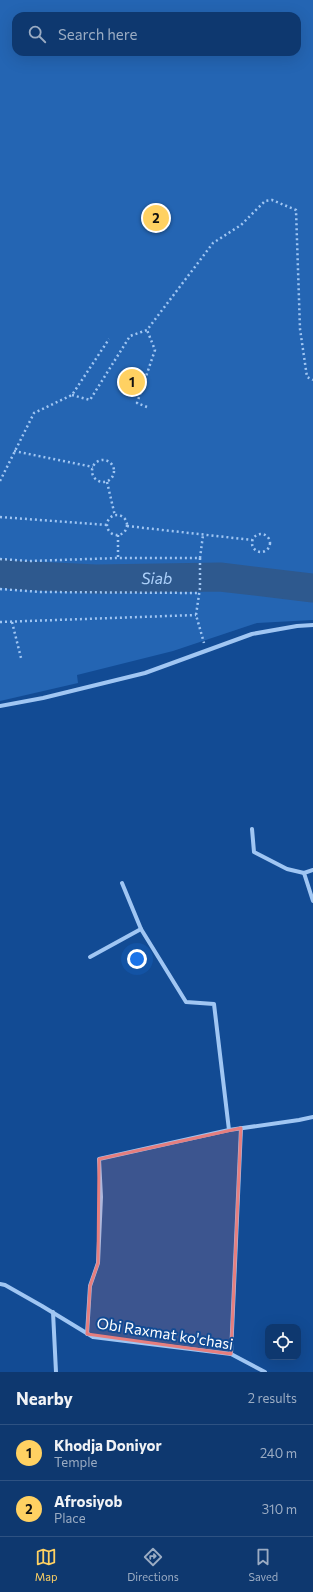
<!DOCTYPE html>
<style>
:root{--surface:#0e386f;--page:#1c4377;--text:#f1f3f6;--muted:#9bacc3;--line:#2e5282;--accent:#ffd162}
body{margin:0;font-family:Commissioner,sans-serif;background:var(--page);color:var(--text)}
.controls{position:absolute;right:12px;bottom:12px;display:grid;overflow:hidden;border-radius:8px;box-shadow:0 4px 16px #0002}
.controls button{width:36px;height:36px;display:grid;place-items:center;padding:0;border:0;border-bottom:1px solid var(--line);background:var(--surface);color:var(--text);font:20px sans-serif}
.you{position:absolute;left:137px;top:959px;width:14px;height:14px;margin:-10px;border:3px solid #fff;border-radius:50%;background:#1a73e8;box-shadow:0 0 0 6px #1a73e833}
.badge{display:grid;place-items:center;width:26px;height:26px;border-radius:50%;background:var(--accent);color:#111;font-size:13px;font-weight:700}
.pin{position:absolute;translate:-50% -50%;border:2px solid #fff;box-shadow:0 1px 4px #0006}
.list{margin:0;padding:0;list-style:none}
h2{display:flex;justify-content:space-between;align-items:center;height:52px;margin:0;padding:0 16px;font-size:17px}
h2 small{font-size:13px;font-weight:400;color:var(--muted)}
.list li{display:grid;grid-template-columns:26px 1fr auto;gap:12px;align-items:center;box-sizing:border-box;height:56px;padding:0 16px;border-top:1px solid var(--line)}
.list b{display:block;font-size:15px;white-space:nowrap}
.list p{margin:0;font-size:13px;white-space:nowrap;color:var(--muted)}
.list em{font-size:13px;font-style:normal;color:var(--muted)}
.icon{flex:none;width:22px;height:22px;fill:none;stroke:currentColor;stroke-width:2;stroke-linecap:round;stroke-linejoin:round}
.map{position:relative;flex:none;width:313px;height:1372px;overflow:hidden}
.search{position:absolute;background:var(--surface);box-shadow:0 4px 16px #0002;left:12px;right:12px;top:12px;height:44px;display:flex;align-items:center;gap:10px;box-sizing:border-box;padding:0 14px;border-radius:12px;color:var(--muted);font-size:15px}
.sheet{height:164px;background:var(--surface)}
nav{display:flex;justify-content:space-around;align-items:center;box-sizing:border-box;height:56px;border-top:1px solid var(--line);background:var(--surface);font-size:11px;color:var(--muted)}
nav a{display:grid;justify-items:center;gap:2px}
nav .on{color:var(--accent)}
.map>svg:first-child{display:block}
.green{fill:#2465b3;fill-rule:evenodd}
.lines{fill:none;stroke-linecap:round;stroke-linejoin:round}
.river{stroke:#2e598e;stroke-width:29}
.path{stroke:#a0c6f3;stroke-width:2.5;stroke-dasharray:2 3;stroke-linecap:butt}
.minor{stroke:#a0c6f3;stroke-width:4}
.marked{fill:#e67e7e;fill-opacity:0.2;stroke:#e67e7e;stroke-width:3;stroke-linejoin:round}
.labels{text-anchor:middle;stroke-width:4;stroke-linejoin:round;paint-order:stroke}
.street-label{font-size:15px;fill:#fff;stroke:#124b94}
.water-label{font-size:16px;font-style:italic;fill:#acd0fa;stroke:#124b94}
</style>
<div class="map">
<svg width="313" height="1372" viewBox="0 0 313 1372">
<rect width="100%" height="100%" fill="#124b94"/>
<path class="green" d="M 0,0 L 313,0 L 313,620 L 257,623 L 173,651 L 77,675 L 78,683 L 0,701 ZM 16,16 L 297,16 L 297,52 L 16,52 Z"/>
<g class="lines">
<path class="river" id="s1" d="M 0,573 L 13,575 L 96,579 L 220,577 L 313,588"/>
<g class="path">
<path d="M 72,395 L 90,400 L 130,336 L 147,330 L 213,243 L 241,225 L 265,201 L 272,200 L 296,210 L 300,329 L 307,377 L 313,380"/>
<path d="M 147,407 L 137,403 L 155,350 L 147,330"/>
<path d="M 14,451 L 93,467"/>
<circle cx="103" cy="471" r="11"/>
<path d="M 0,481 L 34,413 L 72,395 L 109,339"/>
<path d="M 107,482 L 115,516"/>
<circle cx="117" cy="525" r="10"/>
<path d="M 0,517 L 107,525"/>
<path d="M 127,526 L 252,540"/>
<circle cx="261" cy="543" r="9"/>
<path d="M 118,535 L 118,558"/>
<path d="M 200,558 L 200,588 L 196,615 L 204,643"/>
<path d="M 0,559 L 29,561 L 118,558 L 200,558 L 203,535"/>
<path d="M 0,589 L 41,592 L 199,593"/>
<path d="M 0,622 L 196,615"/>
<path d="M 12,622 L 21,658"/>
</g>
<g class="minor">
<path d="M 0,706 L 43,698 L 145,673 L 252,634 L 297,626 L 313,625"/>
<path d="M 252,829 L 254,852 L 287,869 L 304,873"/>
<path d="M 313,870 L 304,873 L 313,901"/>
<path d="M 122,883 L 141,929 L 186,1002 L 214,1004 L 229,1130"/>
<path d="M 90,957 L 141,929"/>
<path d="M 0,1284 L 5,1285 L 42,1306 L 93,1337 L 231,1354 L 265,1372"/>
<path d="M 53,1312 L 56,1372"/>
<path d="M 87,1334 L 90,1286 L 98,1263 L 101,1197 L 99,1159 L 229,1130 L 299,1120 L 313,1117"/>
<path d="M 231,1354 L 241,1128"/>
</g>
</g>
<path class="marked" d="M 241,1128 L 231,1354 L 87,1334 L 90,1286 L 98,1263 L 99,1159 Z"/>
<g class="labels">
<g class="street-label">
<text transform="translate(165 1334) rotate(9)" y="5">Obi Raxmat ko'chasi</text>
</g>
<g class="water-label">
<text dy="6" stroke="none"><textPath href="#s1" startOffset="157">Siab</textPath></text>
</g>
</g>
</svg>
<div class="controls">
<button><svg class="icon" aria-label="locate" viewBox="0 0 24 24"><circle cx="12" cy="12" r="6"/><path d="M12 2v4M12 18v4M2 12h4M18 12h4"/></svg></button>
</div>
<div class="you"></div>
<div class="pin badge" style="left:132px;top:382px">1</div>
<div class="pin badge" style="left:156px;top:218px">2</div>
<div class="search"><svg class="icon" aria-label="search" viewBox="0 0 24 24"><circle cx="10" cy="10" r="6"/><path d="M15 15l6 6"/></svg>Search here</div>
</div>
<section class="sheet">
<h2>Nearby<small>2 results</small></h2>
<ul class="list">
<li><span class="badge">1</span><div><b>Khodja Doniyor</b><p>Temple</p></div><em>240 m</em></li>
<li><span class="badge">2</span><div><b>Afrosiyob</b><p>Place</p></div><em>310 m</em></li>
</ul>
</section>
<nav>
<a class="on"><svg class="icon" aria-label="map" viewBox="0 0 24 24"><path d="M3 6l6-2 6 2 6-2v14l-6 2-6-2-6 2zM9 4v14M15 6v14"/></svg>Map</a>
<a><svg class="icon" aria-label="directions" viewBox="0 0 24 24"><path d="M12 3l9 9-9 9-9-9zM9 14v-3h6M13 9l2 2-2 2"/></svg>Directions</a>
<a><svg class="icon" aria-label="saved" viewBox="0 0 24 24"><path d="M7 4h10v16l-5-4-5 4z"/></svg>Saved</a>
</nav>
